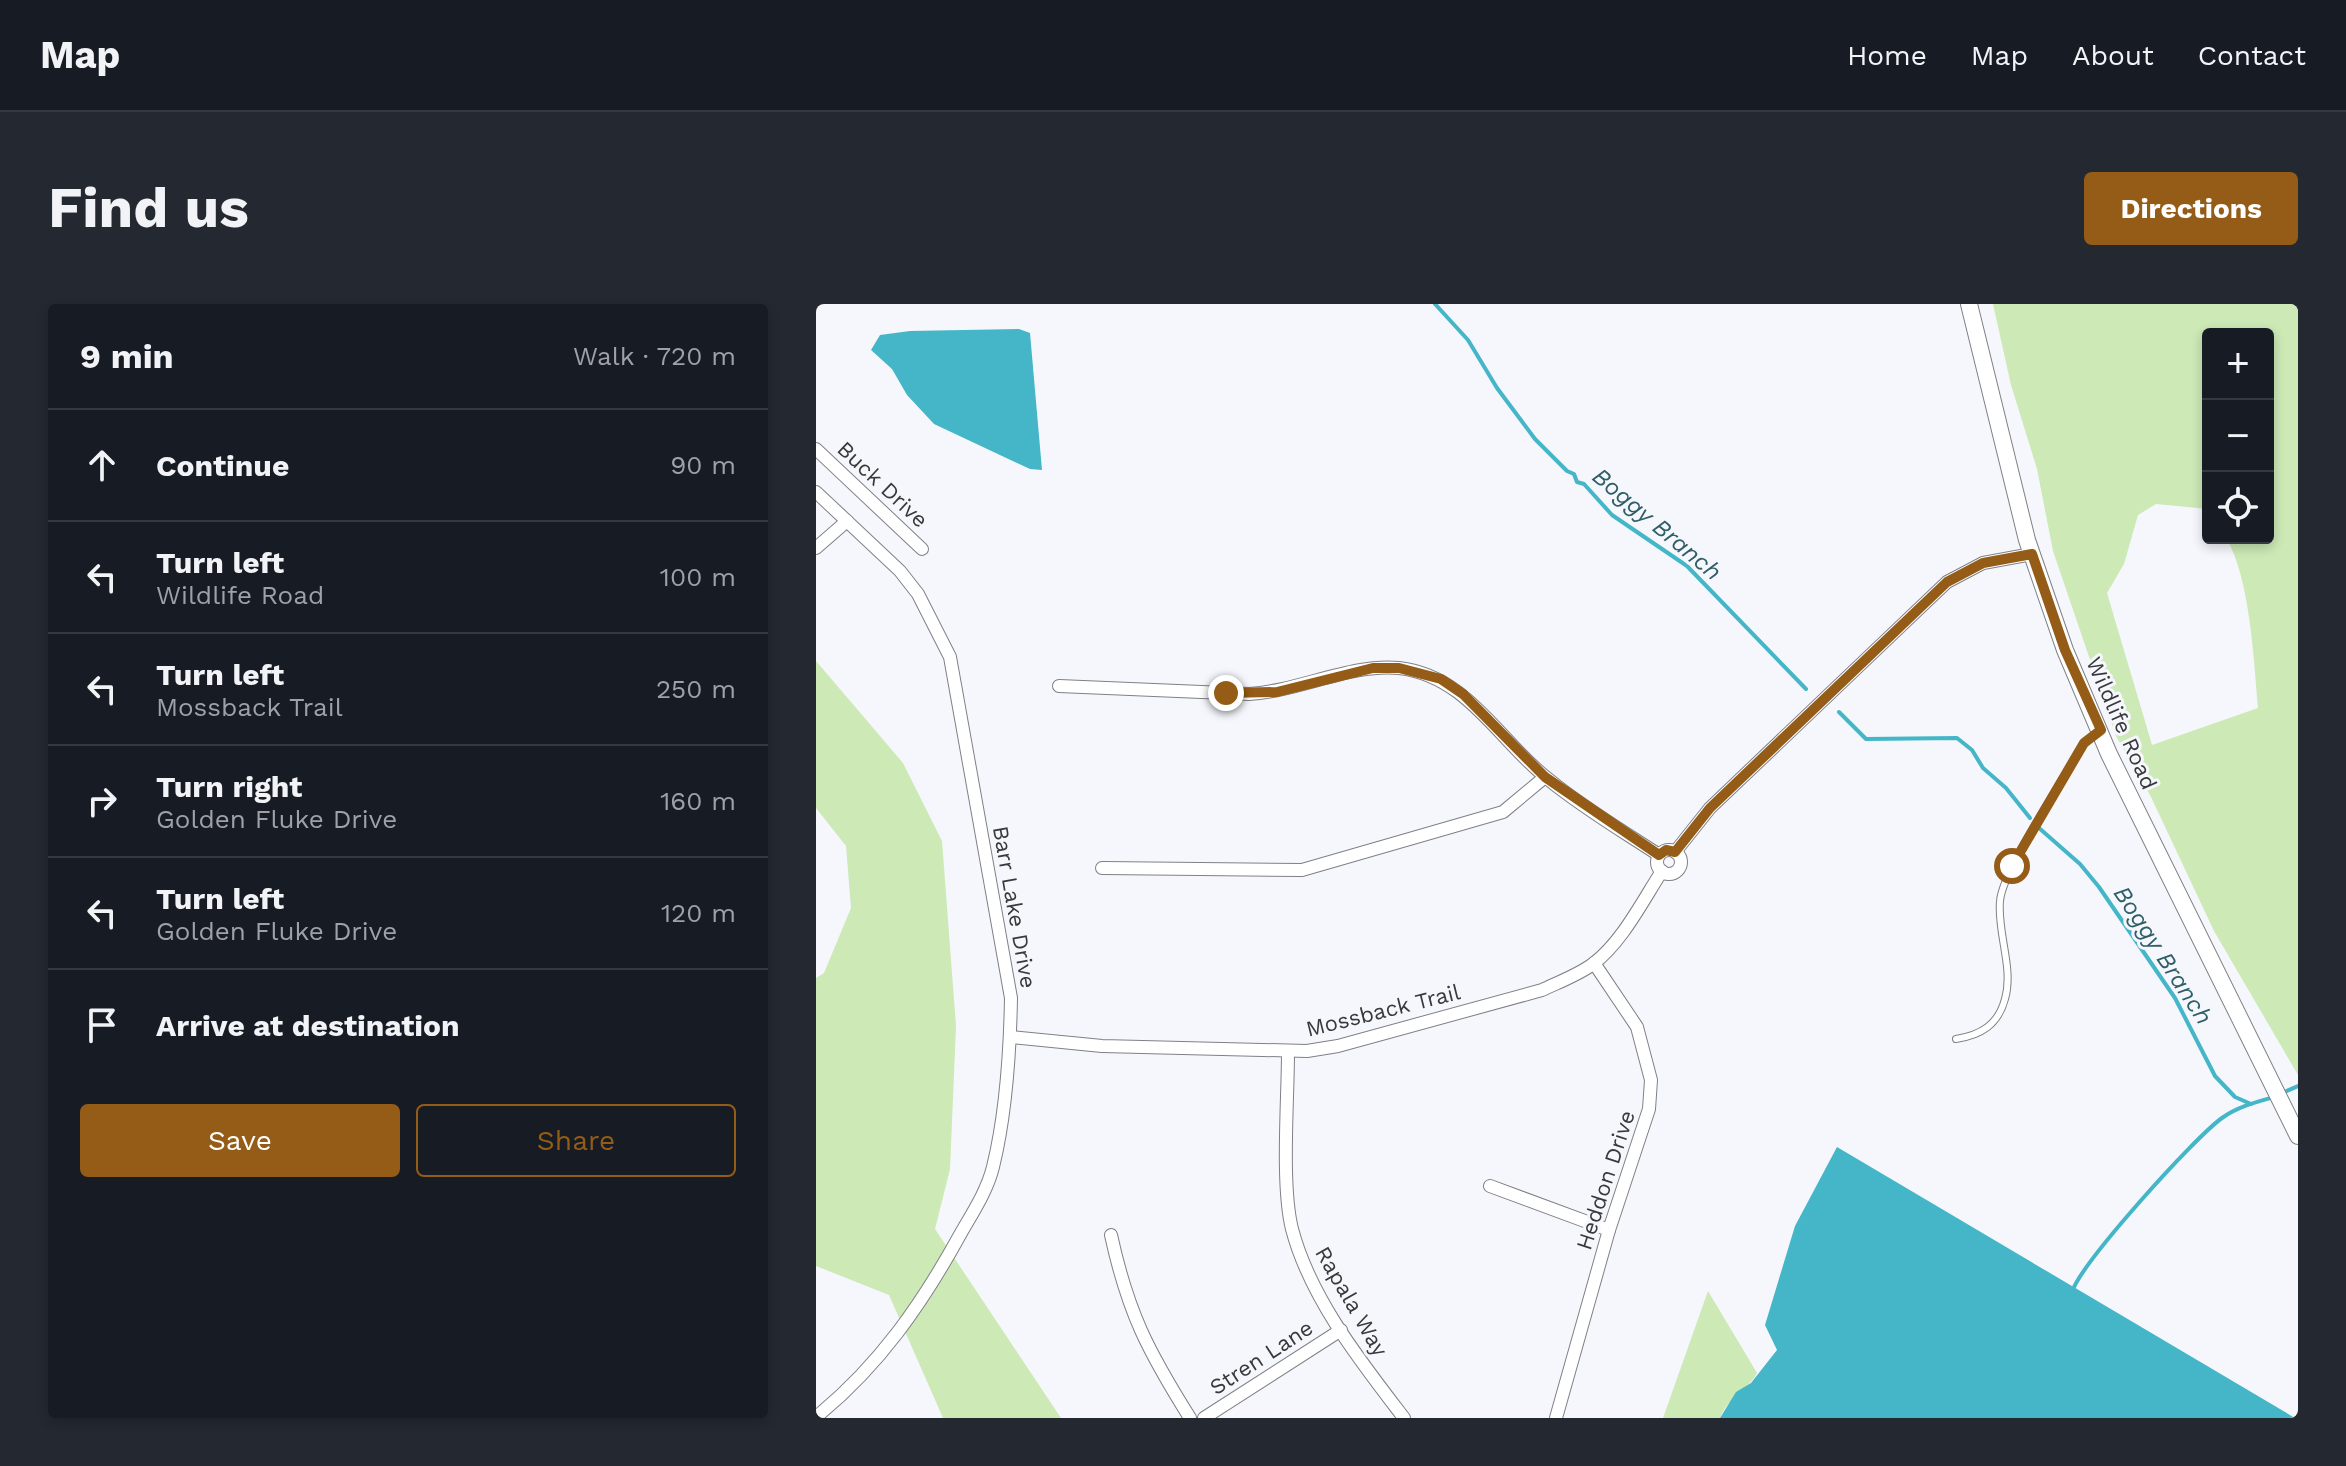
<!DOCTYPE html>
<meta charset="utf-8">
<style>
:root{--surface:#171b24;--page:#242831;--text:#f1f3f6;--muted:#9ea1a6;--line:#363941;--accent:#945c16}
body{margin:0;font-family:"Work Sans",sans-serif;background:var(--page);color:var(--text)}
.controls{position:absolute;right:24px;top:24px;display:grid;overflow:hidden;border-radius:8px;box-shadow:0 4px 12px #0003}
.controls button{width:72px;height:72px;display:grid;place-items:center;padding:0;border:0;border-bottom:2px solid var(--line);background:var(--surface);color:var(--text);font:40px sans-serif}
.stop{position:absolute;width:24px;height:24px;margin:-18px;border:6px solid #945c16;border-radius:50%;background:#fff}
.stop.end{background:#945c16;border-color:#fff;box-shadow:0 2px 8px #0008}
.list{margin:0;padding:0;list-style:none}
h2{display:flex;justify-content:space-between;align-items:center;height:104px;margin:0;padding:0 32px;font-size:34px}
h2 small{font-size:26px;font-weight:400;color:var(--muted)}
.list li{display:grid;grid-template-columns:52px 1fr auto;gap:24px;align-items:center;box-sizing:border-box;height:112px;padding:0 32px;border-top:2px solid var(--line)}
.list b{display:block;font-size:30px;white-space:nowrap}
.list p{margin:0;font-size:26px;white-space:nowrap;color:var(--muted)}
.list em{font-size:26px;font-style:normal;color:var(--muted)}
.actions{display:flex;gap:16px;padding:24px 32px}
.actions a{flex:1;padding:18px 0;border:2px solid var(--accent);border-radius:8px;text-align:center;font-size:28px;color:var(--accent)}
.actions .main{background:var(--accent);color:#fff}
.icon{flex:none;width:44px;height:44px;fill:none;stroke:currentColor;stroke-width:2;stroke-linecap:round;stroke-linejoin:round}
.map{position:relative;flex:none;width:1482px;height:1114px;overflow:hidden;border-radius:8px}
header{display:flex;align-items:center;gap:48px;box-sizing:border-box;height:112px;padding:0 40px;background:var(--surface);border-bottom:2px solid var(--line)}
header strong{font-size:38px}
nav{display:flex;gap:44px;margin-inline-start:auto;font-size:28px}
.intro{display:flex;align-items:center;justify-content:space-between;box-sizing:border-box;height:192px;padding:0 48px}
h1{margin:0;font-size:56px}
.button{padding:20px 36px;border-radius:8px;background:var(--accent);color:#fff;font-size:28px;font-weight:700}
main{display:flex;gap:48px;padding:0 48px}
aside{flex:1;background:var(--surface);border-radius:8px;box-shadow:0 4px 12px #0003}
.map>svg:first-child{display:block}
.green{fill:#cce9b6;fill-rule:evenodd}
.water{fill:#45b6c8}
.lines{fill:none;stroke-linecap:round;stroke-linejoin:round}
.stream{stroke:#45b6c8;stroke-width:4}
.service-casing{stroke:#7f8185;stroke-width:8}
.minor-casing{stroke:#7f8185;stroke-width:14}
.tertiary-casing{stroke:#7f8185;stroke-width:18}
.service{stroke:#fff;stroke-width:6}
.minor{stroke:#fff;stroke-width:12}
.tertiary{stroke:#fff;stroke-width:16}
.route{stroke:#945c16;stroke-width:10}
.labels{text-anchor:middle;stroke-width:6;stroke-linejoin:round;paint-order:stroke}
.street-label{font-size:22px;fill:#38393b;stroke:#f5f7fc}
.water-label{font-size:24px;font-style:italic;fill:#2e5e66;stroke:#f5f7fc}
</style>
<header>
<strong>Map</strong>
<nav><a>Home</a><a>Map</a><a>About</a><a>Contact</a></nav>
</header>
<div class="intro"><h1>Find us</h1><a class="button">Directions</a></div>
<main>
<aside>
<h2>9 min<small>Walk · 720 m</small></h2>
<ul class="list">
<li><svg class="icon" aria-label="ahead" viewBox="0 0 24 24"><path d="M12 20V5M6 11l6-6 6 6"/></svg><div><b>Continue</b></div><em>90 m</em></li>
<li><svg class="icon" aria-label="left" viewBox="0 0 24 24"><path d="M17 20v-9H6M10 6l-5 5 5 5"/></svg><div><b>Turn left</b><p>Wildlife Road</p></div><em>100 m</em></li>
<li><svg class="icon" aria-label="left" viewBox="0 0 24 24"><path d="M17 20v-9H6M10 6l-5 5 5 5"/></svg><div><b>Turn left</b><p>Mossback Trail</p></div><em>250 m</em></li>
<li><svg class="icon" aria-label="right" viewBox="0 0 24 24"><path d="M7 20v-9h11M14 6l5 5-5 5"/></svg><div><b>Turn right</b><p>Golden Fluke Drive</p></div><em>160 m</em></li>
<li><svg class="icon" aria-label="left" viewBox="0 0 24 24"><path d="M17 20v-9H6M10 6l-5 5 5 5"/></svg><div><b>Turn left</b><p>Golden Fluke Drive</p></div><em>120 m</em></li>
<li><svg class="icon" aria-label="arrive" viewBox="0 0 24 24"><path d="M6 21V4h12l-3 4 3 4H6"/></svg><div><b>Arrive at destination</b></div></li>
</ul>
<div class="actions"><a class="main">Save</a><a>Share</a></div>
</aside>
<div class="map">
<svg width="1482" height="1114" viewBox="0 0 1482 1114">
<rect width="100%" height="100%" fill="#f5f7fc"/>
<g class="green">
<path d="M 1177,0 L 1482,0 L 1482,771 L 1398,627 L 1335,493 L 1300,432 L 1237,247 L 1221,165 L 1195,81 ZM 1392,30 L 1452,30 L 1452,234 L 1410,234 C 1434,273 1438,358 1442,404 L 1336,441 L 1291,289 L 1308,260 L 1322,211 L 1340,200 L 1392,205 Z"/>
<path d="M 0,357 L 87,459 L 126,537 L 140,722 L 134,865 L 119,925 L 245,1114 L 127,1114 L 73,991 L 0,962 L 0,674 L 8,669 L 35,604 L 30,542 L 0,504 Z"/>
<path d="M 892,987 L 941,1069 C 931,1087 912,1093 904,1114 L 847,1114 Z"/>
</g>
<g class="water">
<path d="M 203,25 L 214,29 L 226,166 L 214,165 L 118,120 L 91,91 L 76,65 L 55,46 L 64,31 L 94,27 Z"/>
<path d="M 1021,843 L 1479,1114 L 904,1114 L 920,1088 L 935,1079 L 961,1046 L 949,1021 L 979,922 Z"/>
</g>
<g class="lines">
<g class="stream">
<path d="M 619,0 L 652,36 L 681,84 L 719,135 L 751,167 L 758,170 L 761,178 L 768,180 L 796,211 L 871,262 L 990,385"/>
<path d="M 1023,408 L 1050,435 L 1141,434 L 1156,446 L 1167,464 L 1190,484 L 1214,514"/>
<path d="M 1223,524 L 1264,560 L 1283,583 L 1359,694 L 1399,772 L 1419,793 L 1435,800"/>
<path d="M 1466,789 L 1482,782"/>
<path d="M 1256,988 C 1265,959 1379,833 1406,814 C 1421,803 1440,798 1458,793"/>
</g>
<defs>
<path id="service" d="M 1140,735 C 1165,731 1182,721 1189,695 C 1198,664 1181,629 1184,597 C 1186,567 1250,471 1268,439 L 1282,428"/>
<g id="minor">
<path d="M 0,145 L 106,245"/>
<path d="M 0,188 L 84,267 L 102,290 L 134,353 L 195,694 C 194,749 190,810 177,863 C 171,887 157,908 145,929 C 106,1000 63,1062 0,1113"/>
<path d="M 0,244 L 31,217"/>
<path d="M 243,382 L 433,390 C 483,387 536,359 583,364 C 652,372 682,436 732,475 C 766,503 805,526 843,551"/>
<circle cx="853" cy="558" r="12"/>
<path d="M 859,548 L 894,504 L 1131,278 L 1167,259 L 1216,250"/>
<path d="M 286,564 L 486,566 L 687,508 L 729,473"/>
<path d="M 194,733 L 286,742 L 491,747 L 522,742 L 726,686 C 743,678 762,671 777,660 C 806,638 826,598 846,567"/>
<path d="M 472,748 C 472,796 465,881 476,925 C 494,994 545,1058 588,1114"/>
<path d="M 674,882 L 793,926"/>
<path d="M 295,931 C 312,1009 332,1047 374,1114"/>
<path d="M 388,1114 L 525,1026"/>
<path d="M 740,1114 L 793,926 L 833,805 L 835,776 L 821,723 L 778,659"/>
</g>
<path id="tertiary" d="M 1153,0 L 1211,236 L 1249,346 L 1293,450 L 1482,832"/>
</defs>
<use href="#service" class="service-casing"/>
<use href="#minor" class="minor-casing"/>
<use href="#tertiary" class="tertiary-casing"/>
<use href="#service" class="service"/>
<use href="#minor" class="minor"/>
<use href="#tertiary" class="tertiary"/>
</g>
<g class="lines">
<path class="route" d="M 410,389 L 461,388 L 557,364 L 583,364 L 625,375 L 647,390 L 729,473 L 843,551 L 850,546 L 859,548 L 894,504 L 1131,278 L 1167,259 L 1216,250 L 1249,346 L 1285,426 L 1268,439 L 1196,562"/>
</g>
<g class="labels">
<g class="street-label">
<text transform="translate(67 180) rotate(43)" y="8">Buck Drive</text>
<text transform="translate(1306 419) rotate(66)" y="8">Wildlife Road</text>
<text transform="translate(199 603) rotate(80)" y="8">Barr Lake Drive</text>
<text transform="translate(567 706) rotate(-14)" y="8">Mossback Trail</text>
<text transform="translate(789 876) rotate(-72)" y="8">Heddon Drive</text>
<text transform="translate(536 997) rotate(60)" y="8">Rapala Way</text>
<text transform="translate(445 1053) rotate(-33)" y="8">Stren Lane</text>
</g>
<g class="water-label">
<text transform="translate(841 220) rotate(40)" y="8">Boggy Branch</text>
<text transform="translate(1347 651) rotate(57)" y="8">Boggy Branch</text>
</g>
</g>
</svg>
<div class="controls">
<button>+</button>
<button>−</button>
<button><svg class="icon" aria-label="locate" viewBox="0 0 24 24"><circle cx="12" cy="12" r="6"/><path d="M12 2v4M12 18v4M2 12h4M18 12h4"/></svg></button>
</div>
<div class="stop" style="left:1196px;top:562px"></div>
<div class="stop end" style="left:410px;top:389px"></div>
</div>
</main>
